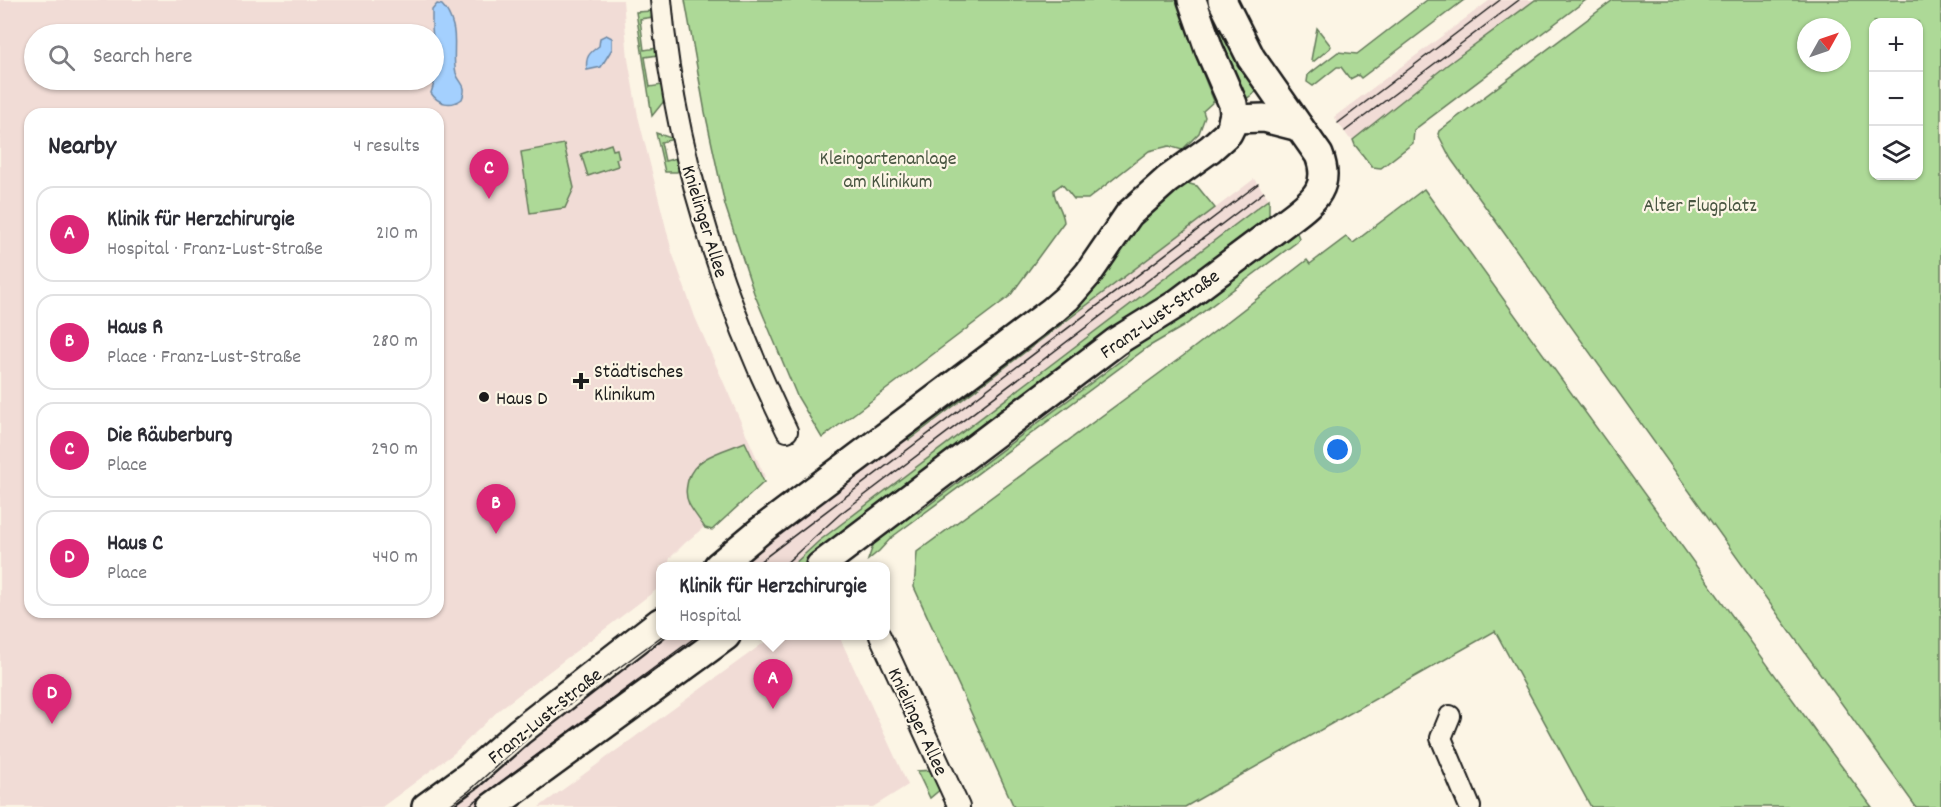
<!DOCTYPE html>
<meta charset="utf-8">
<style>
:root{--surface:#fff;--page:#f2f2f3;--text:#2b2b33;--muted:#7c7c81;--line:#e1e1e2;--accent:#db2777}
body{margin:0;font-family:Dekko,sans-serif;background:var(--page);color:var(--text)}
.controls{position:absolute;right:18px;top:18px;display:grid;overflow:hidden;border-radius:12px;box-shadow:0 2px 4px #0004}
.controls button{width:54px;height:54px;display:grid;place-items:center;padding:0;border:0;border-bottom:2px solid var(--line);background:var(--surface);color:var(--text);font:30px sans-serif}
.compass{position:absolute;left:1797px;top:18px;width:54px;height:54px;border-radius:50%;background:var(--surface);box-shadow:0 2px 4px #0004;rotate:50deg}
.you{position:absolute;left:1338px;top:450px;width:21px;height:21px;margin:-15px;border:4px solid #fff;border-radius:50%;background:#1a73e8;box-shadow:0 0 0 9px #1a73e833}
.badge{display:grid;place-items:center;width:39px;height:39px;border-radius:50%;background:var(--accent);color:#fff;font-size:20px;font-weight:700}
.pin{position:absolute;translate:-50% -50px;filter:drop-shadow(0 2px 3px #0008)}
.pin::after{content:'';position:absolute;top:32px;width:21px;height:18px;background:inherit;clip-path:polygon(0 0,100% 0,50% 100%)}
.popup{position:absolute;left:656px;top:562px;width:234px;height:78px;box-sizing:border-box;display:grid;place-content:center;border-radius:12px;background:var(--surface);filter:drop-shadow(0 2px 4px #0005);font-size:20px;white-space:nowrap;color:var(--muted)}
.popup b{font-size:22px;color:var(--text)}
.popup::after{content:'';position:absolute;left:50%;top:100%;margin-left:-12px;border:12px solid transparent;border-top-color:var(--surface)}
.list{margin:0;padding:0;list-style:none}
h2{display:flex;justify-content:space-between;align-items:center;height:78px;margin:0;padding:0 24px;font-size:26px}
h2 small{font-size:20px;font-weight:400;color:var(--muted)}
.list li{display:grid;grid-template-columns:39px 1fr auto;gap:18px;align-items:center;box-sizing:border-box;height:96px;margin:0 12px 12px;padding:0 12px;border:2px solid var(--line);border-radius:18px}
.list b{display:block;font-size:22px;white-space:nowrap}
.list p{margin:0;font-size:20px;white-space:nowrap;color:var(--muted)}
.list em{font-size:20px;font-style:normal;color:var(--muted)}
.icon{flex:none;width:33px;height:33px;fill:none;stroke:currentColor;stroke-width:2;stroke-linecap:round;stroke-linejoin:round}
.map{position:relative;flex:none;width:1941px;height:807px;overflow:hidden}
.search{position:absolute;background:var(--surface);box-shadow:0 2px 4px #0004;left:24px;top:24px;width:420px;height:66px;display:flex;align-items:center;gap:15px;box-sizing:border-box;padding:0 21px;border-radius:33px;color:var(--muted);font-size:22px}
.panel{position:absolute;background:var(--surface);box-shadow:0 2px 4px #0004;left:24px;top:108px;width:420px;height:510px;border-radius:18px}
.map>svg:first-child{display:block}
.built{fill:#f1dcd6;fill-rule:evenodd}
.green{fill:#add997;stroke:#647a5a;stroke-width:1.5;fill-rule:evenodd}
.water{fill:#a4d0fe;stroke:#6e88a4;stroke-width:1.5}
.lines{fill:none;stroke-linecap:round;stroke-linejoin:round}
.street-casing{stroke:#1c1c1c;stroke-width:24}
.secondary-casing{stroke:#1c1c1c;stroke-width:32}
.street{stroke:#fcf5e5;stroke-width:20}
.secondary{stroke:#fcf5e5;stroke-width:27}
.tram{stroke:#1c1c1c;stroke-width:1.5}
.poi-dot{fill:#1c1c1c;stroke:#fcf5e5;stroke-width:2}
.labels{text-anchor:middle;stroke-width:4.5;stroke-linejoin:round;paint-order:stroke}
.park-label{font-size:20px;fill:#485541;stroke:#fcf5e5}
.street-label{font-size:20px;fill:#1c1c1c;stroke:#fcf5e5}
.poi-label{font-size:20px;fill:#1c1c1c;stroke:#fcf5e5;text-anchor:start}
</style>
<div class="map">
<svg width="1941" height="807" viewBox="0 0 1941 807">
<rect width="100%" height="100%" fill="#fcf5e5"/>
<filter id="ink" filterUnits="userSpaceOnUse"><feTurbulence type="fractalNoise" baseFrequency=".0167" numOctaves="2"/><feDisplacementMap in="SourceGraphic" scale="12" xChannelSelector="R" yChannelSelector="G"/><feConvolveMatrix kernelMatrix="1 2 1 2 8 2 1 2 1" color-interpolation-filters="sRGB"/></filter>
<g filter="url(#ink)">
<g class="built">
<path d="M 0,0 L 623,0 L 628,59 L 638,116 L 672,252 L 695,317 L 765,477 L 685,543 L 670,558 L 668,566 L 660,566 L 660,587 L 500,709 L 453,754 L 382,807 L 0,807 ZM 34,34 L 434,34 L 434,80 L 34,80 ZM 30,114 L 438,114 L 438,612 L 30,612 Z"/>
<path d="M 1490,0 L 1535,0 L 1447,65 L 1353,140 L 1349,138 L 1334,117 Z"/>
<path d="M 1254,179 L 1269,199 L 819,541 L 792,566 L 731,566 L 906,437 L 909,440 Z"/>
<path d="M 660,636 L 715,636 L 474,807 L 440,807 Z"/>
<path d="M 773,636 L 839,636 L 908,785 L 873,807 L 539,807 Z"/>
</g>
<g class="green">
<path d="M 685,0 L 1181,0 C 1188,36 1200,68 1214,101 L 1203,111 L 1205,117 L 1199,133 L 1182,150 L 1169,146 L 1149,151 L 1088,199 L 1074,199 L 1062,184 L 1054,190 C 1053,199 1063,209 1064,222 L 1010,296 L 822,438 L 797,396 L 754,293 L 725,205 L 705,112 Z"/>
<path d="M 1202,0 L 1210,0 L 1227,41 L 1257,91 L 1246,99 L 1243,97 Z"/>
<path d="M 1427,0 L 1464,0 L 1361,78 L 1358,75 L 1350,79 L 1341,67 L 1337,67 L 1313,86 L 1307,82 L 1308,75 L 1338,52 L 1357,54 Z"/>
<path d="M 1535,0 L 1586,0 L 1414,130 L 1413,143 L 1381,168 L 1372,167 L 1355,145 L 1353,140 L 1447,65 Z"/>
<path d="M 1613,0 L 1941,0 L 1941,807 L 1916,807 L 1451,159 L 1438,134 L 1439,131 ZM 1874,22 L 1918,22 L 1918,176 L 1874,176 ZM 1806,27 L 1842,27 L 1842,63 L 1806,63 Z"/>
<path d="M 652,11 L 653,17 L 640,19 L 644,50 L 657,48 L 658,55 L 645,57 L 650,87 L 662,85 L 664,101 L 652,116 L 636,12 Z"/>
<path d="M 1317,28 L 1331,46 L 1330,48 L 1313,62 L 1311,60 Z"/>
<path d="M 656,133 L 674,139 L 661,142 L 665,161 L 677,158 L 679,168 L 677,172 L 665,172 Z"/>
<path d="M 564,144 L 574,188 L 565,208 L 530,213 L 521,152 Z"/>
<path d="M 611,144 L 613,150 L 617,149 L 619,158 L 616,159 L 618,166 L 588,176 L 581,154 Z"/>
<path d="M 1179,181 L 1197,186 L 1215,208 L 909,440 L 906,437 Z"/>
<path d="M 1424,189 L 1819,736 L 1872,807 L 1591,807 L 1495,631 L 1185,807 L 1014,807 L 914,587 L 917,552 L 1183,356 L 1307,260 L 1310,264 L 1346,237 L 1353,243 Z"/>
<path d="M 1269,199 L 1269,215 L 1261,228 L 825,548 L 804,566 L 792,566 L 819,541 Z"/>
<path d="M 1295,228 L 1299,238 L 1297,242 L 1184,326 L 1148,347 L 892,537 L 879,551 L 868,560 L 876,537 L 909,508 L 918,513 L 1128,355 L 1129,348 Z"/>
<path d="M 745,442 L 764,482 L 712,530 L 705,528 C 700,520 693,512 689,504 C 685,495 686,489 688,480 C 695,456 724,451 745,442 Z"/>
<path d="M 934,770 L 942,788 L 930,798 L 917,771 Z"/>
</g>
<g class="water">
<path d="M 437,4 L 442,5 C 447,10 451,18 453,26 C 457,41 452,57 456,73 C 460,85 468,84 462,99 C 451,107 438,104 431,93 L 436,77 L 432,27 L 432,10 Z"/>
<path d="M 606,35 L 612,38 L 612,49 L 601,67 L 587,70 C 585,57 589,53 599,46 L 600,38 Z"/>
</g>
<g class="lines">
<defs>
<g id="street">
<path d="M 661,0 C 674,150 721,296 787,431"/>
<path d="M 880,636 L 959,807"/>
<path d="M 1450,716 L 1441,738 L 1470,807"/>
</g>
<g id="secondary">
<path d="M 1233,119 L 1264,118 L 1299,127"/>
<path d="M 718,566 L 760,531 L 1052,311 L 1067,298 L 1088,274 L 1129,214 L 1167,180 L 1210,149 L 1228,133 L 1231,127 L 1234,113 L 1233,104 L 1209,49 L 1192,0"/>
<path d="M 820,566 L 1117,341 L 1175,305 L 1291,218 C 1315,200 1331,186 1319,155 L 1251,58 L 1222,0"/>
<path d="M 426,807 L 470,775 L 519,732 L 660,622"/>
<path d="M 492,807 L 726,636"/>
</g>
</defs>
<use href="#street" class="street-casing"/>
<use href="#secondary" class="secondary-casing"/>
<use href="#street" class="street"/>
<use href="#secondary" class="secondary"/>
<g class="tram">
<path d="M 1338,123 L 1500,0"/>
<path d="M 1345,131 L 1519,0"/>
<path d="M 754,566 L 1258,184"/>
<path d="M 783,566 L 840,514 L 1264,192"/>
<path d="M 447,807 L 469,791 L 544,723 L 662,636"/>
<path d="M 467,807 L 697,636"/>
</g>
</g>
</g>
<g class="poi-dot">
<path d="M578 372h6v6h6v6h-6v6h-6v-6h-6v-6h6z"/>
<circle cx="484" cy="397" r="6"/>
</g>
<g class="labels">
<g class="park-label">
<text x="888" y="164">Kleingartenanlage<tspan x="888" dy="23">am Klinikum</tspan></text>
<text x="1700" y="211">Alter Flugplatz</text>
</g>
<g class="street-label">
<text transform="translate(706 221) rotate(73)" y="7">Knielinger Allee</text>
<text transform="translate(1159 313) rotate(-35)" y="7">Franz-Lust-Straße</text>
<text transform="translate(544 715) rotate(-39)" y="7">Franz-Lust-Straße</text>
<text transform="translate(919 721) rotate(65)" y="7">Knielinger Allee</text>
</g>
<g class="poi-label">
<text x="594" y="377">Städtisches<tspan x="594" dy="23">Klinikum</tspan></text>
<text x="496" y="404">Haus D</text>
</g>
</g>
</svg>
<div class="controls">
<button>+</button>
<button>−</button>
<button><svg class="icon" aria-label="layers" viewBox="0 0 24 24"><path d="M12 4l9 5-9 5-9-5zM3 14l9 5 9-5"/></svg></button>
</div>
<svg class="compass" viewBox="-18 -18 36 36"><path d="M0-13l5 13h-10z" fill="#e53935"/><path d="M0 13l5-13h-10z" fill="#7c7c81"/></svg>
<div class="you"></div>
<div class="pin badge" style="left:773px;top:709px">A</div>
<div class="popup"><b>Klinik für Herzchirurgie</b>Hospital</div>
<div class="pin badge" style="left:496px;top:534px">B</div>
<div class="pin badge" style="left:489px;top:199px">C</div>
<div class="pin badge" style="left:52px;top:724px">D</div>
<div class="search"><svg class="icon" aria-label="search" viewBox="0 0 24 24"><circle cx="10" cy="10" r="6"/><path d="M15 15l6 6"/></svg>Search here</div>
<section class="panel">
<h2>Nearby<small>4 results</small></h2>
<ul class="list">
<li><span class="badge">A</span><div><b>Klinik für Herzchirurgie</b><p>Hospital · Franz-Lust-Straße</p></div><em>210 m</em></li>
<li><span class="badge">B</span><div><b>Haus R</b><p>Place · Franz-Lust-Straße</p></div><em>280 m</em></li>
<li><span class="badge">C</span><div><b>Die Räuberburg</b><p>Place</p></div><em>290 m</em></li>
<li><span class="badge">D</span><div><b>Haus C</b><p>Place</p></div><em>440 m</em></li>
</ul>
</section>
</div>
